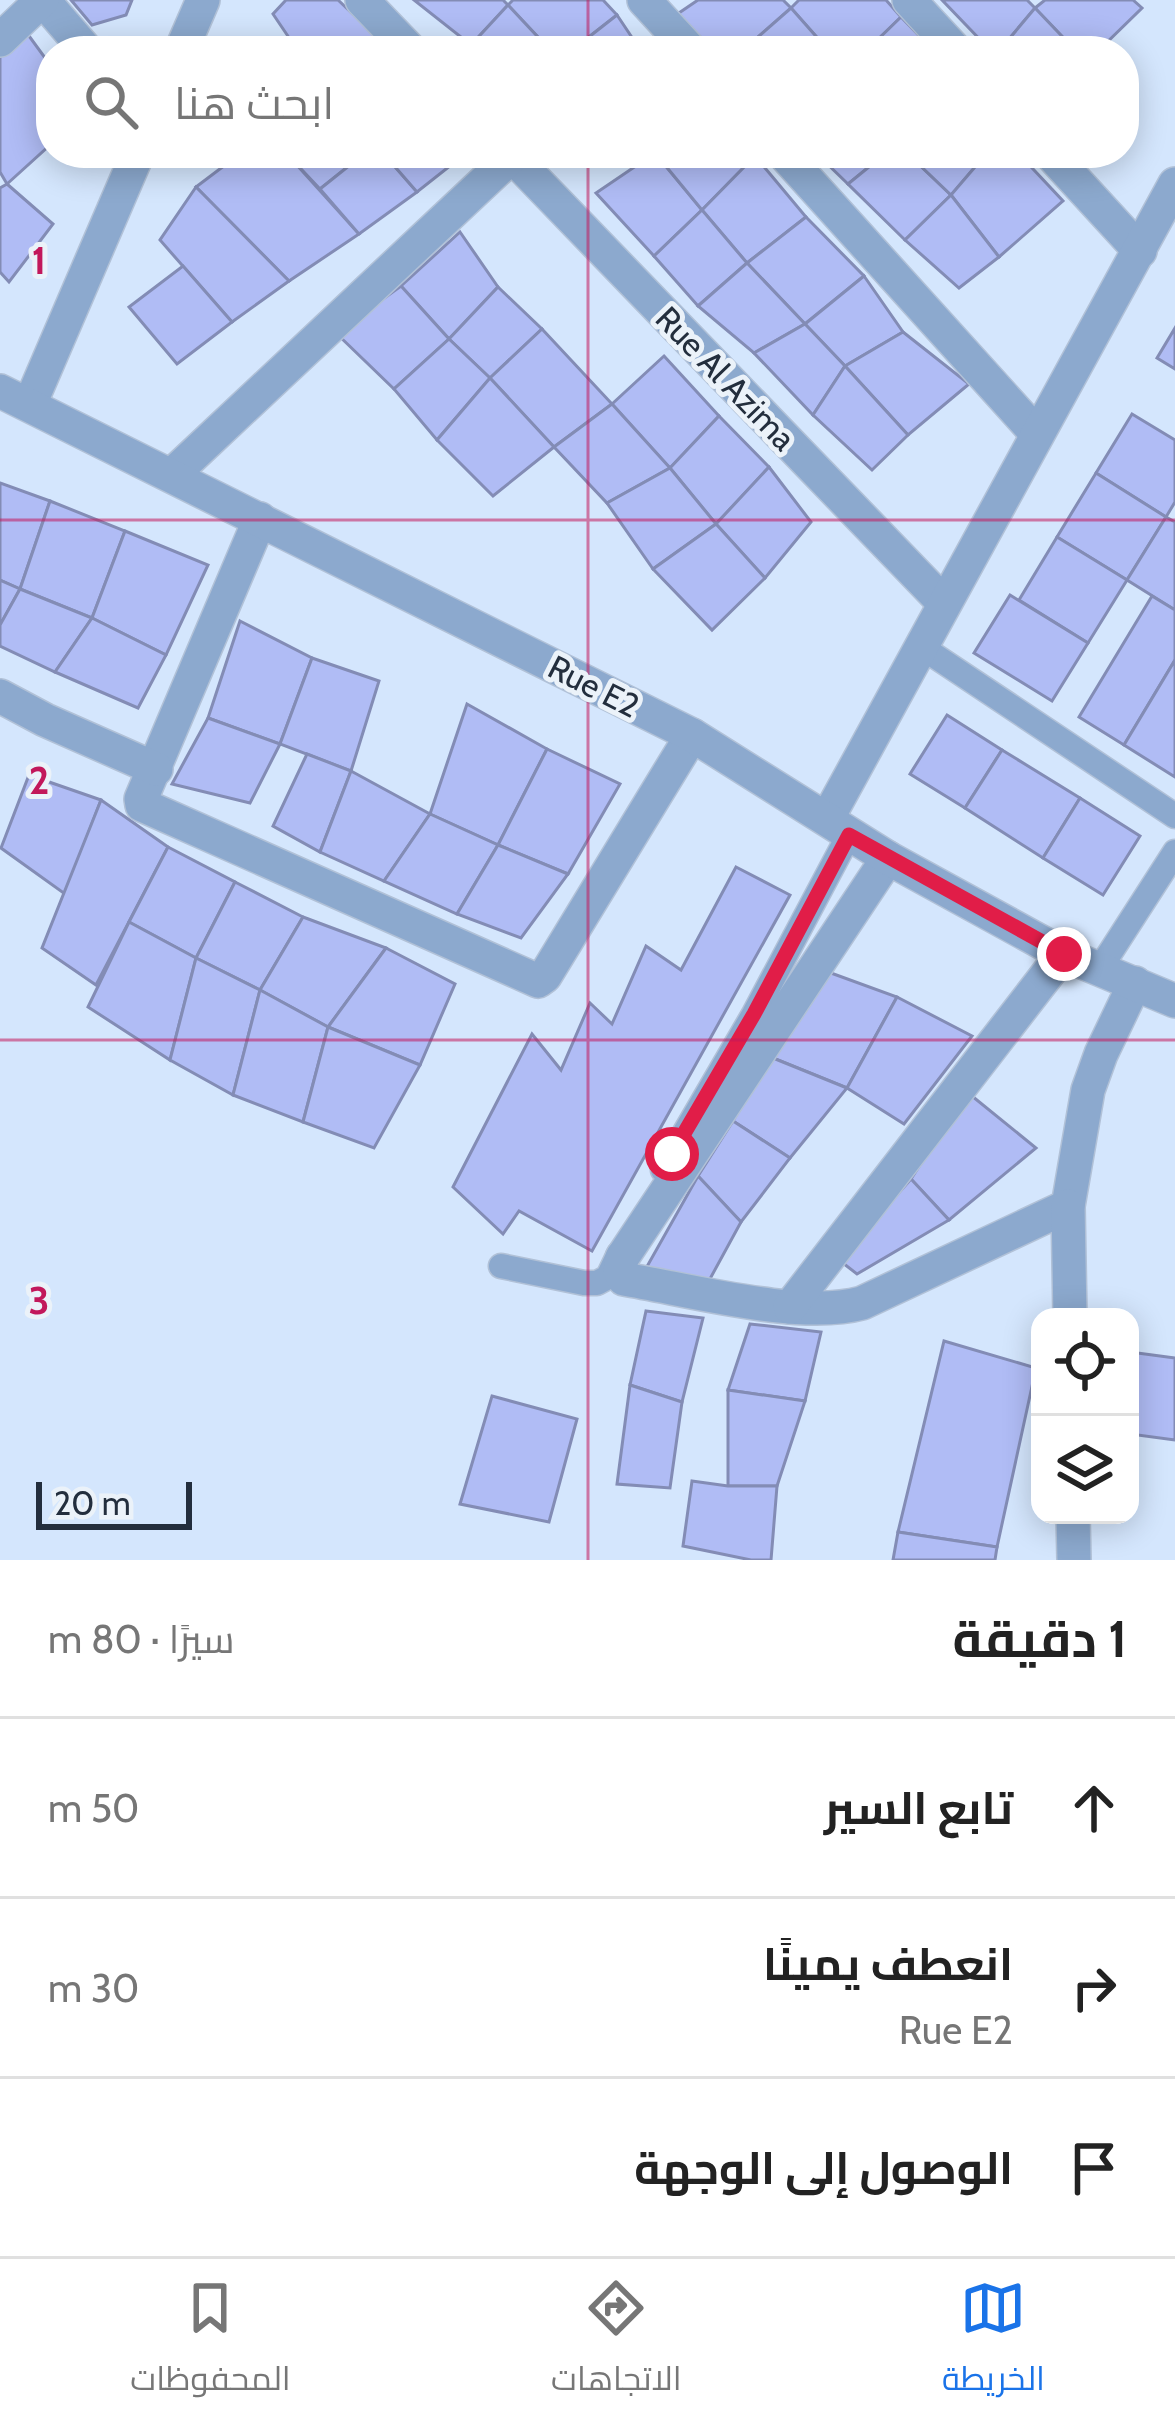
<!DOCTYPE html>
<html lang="ar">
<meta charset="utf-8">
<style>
:root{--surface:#fff;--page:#f6f6f6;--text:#222;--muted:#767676;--line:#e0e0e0;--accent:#1a73e8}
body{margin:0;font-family:Cabin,Cairo,sans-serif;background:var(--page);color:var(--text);direction:rtl}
.controls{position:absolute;right:36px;bottom:36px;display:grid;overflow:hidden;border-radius:24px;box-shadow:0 6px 30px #0003}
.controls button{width:108px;height:108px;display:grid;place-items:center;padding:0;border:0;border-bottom:3px solid var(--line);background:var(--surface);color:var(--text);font:60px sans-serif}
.scale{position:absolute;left:36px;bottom:30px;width:156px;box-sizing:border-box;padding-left:12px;border:6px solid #232e3d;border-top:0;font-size:33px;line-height:42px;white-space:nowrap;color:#232e3d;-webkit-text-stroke:9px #ebf2f9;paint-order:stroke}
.stop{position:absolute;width:36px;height:36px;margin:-27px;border:9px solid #e11d48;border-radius:50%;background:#fff}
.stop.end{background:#e11d48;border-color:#fff;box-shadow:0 3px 12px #0008}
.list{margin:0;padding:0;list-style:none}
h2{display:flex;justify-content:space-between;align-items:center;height:156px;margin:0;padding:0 48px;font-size:51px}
h2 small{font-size:39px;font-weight:400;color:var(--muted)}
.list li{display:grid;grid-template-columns:78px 1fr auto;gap:36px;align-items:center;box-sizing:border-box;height:180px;padding:0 48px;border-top:3px solid var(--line)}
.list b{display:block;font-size:45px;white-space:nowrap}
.list p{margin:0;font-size:39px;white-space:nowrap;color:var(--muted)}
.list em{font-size:39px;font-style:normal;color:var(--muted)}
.icon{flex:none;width:66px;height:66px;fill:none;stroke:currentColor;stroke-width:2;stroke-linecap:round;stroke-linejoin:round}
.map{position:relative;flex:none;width:1175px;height:1560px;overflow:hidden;direction:ltr}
.search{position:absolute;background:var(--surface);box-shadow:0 6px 30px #0003;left:36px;right:36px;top:36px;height:132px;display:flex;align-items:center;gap:30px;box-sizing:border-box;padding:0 42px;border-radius:48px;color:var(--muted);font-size:45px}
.sheet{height:696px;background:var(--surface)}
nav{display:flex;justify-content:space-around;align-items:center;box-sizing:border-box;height:168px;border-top:3px solid var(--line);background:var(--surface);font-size:33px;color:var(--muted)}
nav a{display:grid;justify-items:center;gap:6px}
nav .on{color:var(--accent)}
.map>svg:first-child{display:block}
.building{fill:#b0bcf5;stroke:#838cb5;stroke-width:3}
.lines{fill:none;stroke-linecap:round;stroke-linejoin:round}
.service-casing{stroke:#b1c1d7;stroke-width:27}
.minor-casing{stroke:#b1c1d7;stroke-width:36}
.tertiary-casing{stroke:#b1c1d7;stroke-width:36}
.service{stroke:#8ca9ce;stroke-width:24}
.minor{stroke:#8ca9ce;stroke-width:33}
.tertiary{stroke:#8ca9ce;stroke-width:33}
.route{stroke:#e11d48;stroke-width:15}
.grid{fill:none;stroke:#c2185b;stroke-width:3;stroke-opacity:0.55}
.labels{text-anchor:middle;stroke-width:10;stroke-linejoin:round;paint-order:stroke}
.street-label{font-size:33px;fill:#232e3d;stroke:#ebf2f9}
.grid-label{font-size:39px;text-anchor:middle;font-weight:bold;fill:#c2185b;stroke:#ebf2f9;stroke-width:10;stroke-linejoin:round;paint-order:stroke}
</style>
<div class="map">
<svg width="1175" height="1560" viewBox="0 0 1175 1560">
<rect width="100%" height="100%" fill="#d4e6fd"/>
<g class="building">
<path d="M 71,0 L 132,0 L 126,15 L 92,25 Z"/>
<path d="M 286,0 L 338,0 L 377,37 L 363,51 L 298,51 L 273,14 Z"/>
<path d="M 414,0 L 503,0 L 508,5 L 471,45 Z"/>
<path d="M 513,0 L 603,0 L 617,15 L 571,51 L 551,51 L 508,5 Z"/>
<path d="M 698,0 L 783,0 L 791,8 L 742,51 L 716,51 L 676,15 Z"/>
<path d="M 799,0 L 886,0 L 901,17 L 866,51 L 829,51 L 791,8 Z"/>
<path d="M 942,0 L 1027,0 L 1035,8 L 999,51 L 991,51 Z"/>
<path d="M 1045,0 L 1133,0 L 1142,8 L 1098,51 L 1076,51 L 1035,8 Z"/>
<path d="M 508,5 L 551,51 L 475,51 L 471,45 Z"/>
<path d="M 791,8 L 829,51 L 742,51 Z"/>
<path d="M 1035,8 L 1076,51 L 999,51 Z"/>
<path d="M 617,15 L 641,51 L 571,51 Z"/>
<path d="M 901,17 L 934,51 L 866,51 Z"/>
<path d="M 21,25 L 51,66 L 51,144 L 7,184 L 0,172 L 0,46 Z"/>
<path d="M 241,153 L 286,153 L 359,234 L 289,281 L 196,187 Z"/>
<path d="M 286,153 L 365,153 L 320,189 Z"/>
<path d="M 365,153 L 383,153 L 417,192 L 359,234 L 320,189 Z"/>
<path d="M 383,153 L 464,153 L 465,154 L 417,192 Z"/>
<path d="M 655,153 L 702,210 L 654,256 L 596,193 Z"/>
<path d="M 655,153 L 753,153 L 755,156 L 702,210 Z"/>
<path d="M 816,153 L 886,153 L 848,184 Z"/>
<path d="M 886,153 L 907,153 L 951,195 L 905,240 L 848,184 Z"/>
<path d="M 907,153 L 987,153 L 951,195 Z"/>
<path d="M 987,153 L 1018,153 L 1063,201 L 999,257 L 951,195 Z"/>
<path d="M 755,156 L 806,217 L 747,263 L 702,210 Z"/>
<path d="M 7,184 L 53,224 L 9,282 L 0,272 L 0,188 Z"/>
<path d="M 196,187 L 289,281 L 232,322 L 160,240 Z"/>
<path d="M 951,195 L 999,257 L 959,288 L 905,240 Z"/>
<path d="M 702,210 L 747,263 L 698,306 L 654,256 Z"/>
<path d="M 806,217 L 864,276 L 805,324 L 747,263 Z"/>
<path d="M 460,232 L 498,287 L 449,339 L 401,286 Z"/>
<path d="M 747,263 L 805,324 L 754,353 L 698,306 Z"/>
<path d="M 183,266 L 232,322 L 177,364 L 129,307 Z"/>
<path d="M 864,276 L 903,332 L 845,366 L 805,324 Z"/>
<path d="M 401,286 L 449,339 L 394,389 L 336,333 Z"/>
<path d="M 498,287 L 542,329 L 490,378 L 449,339 Z"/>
<path d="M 805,324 L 845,366 L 813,415 L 754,353 Z"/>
<path d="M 1175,328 L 1175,369 L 1157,358 Z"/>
<path d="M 542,329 L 612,404 L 554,447 L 490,378 Z"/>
<path d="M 903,332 L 969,384 L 908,435 L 845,366 Z"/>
<path d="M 449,339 L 490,378 L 437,440 L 394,389 Z"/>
<path d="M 664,356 L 719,416 L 670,468 L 612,404 Z"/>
<path d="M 845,366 L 908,435 L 872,470 L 813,415 Z"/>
<path d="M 490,378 L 554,447 L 493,496 L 437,440 Z"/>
<path d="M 612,404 L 670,468 L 607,503 L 554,447 Z"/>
<path d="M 1132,414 L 1175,440 L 1175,502 L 1166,517 L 1096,473 Z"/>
<path d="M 719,416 L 769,467 L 716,524 L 670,468 Z"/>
<path d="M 769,467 L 811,522 L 765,578 L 716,524 Z"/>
<path d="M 670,468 L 716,524 L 653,569 L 607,503 Z"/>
<path d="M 1096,473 L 1166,517 L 1127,580 L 1057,537 Z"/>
<path d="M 0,483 L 50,501 L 20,589 L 0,580 Z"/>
<path d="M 50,501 L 125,531 L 92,618 L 20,589 Z"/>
<path d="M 1166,517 L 1175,522 L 1175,610 L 1127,580 Z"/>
<path d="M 716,524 L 765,578 L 712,630 L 653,569 Z"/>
<path d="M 125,531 L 208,565 L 166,655 L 92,618 Z"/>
<path d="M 1057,537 L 1127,580 L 1088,643 L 1019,600 Z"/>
<path d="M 0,580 L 20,589 L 0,625 Z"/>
<path d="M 20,589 L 92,618 L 55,672 L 0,646 L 0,625 Z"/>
<path d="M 1010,595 L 1088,643 L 1052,701 L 974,653 Z"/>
<path d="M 1152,596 L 1175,610 L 1175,660 L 1124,745 L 1079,717 Z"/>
<path d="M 92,618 L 166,655 L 138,708 L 55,672 Z"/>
<path d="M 240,621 L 312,658 L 280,744 L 208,718 Z"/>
<path d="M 312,658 L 379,681 L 351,771 L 280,744 Z"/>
<path d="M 1175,660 L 1175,777 L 1124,745 Z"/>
<path d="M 467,704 L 547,749 L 498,845 L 430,814 Z"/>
<path d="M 947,715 L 1002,750 L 965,808 L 910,774 Z"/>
<path d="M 208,718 L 280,744 L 250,803 L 172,784 Z"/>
<path d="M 547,749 L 620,784 L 568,874 L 498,845 Z"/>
<path d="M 1002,750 L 1080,798 L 1043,858 L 965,808 Z"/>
<path d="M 307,754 L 351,771 L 320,852 L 273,826 Z"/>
<path d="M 351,771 L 430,814 L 384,881 L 320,852 Z"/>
<path d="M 29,775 L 101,800 L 65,894 L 1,848 Z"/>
<path d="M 1080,798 L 1140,836 L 1103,895 L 1043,858 Z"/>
<path d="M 101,800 L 168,847 L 96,985 L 42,948 Z"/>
<path d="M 430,814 L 498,845 L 457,914 L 384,881 Z"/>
<path d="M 498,845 L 568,874 L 521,938 L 457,914 Z"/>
<path d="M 168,847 L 235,882 L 196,958 L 129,922 Z"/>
<path d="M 736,867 L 790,895 L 592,1251 L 519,1211 L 503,1234 L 453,1187 L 532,1034 L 561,1070 L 590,1003 L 612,1024 L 646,946 L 681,970 Z"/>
<path d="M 235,882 L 303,917 L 260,990 L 196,958 Z"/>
<path d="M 303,917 L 386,948 L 328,1027 L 260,990 Z"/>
<path d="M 129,922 L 196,958 L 170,1060 L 88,1007 Z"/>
<path d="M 386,948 L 455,984 L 420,1065 L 328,1027 Z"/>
<path d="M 196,958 L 260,990 L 233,1095 L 170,1060 Z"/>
<path d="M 820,969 L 897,997 L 847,1088 L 768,1056 Z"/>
<path d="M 260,990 L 328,1027 L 303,1122 L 233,1095 Z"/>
<path d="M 897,997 L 972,1036 L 904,1124 L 847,1088 Z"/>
<path d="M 328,1027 L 420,1065 L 374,1148 L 303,1122 Z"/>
<path d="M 768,1056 L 847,1088 L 790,1158 L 733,1121 Z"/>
<path d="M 967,1092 L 1036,1148 L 949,1220 L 911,1179 Z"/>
<path d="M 733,1121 L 790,1158 L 741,1222 L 698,1176 Z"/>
<path d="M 698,1176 L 741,1222 L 705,1288 L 645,1270 Z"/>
<path d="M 911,1179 L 949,1220 L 857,1274 L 839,1260 Z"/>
<path d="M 646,1311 L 703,1318 L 682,1402 L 630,1385 Z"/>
<path d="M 750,1324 L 821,1332 L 805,1401 L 728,1390 Z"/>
<path d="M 944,1341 L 1036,1368 L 997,1547 L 898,1532 Z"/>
<path d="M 1130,1352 L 1175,1358 L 1175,1440 L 1130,1434 Z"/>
<path d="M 630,1385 L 682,1402 L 670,1488 L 617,1484 Z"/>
<path d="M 728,1390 L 805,1401 L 777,1486 L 728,1486 Z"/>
<path d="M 492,1396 L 577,1419 L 549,1522 L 460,1504 Z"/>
<path d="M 692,1481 L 728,1486 L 777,1486 L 771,1560 L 751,1560 L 683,1546 Z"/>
<path d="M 898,1532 L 997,1547 L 995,1560 L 893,1560 Z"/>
</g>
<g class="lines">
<defs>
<g id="service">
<path d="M 920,646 L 1175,816"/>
<path d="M 1099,970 L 1175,852"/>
<path d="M 663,1170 L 754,1014 L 849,835"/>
<path d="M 501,1266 L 584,1283 L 597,1283 L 608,1277 L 619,1254"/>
</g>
<g id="minor">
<path d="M 43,0 L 87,51"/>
<path d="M 362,0 L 411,51"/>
<path d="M 644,0 L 691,51"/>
<path d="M 909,0 L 956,51"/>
<path d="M 0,40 L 42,0"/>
<path d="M 181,51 L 203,0"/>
<path d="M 509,153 L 943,602"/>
<path d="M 783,153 L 1037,434"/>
<path d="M 1050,153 L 1140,251"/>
<path d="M 30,404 L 138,153"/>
<path d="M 172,475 L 512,156"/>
<path d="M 260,519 L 141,799 L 142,805 L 538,981 L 545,976 L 692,735"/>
<path d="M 0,696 L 45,720 L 156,769"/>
<path d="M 827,819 L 1175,184"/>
<path d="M 888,858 L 622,1258 L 620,1271 L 624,1279 C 690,1290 800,1320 862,1303 L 1068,1206 L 1088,1090 L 1101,1054 L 1135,983"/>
<path d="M 1068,1206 L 1070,1317"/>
<path d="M 790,1307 L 1063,954"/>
<path d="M 1073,1515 L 1074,1560"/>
</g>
<path id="tertiary" d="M 0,391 L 692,735 L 888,858 L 1063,954 L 1175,1001"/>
</defs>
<use href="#service" class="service-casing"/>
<use href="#minor" class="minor-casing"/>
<use href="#tertiary" class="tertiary-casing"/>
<use href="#service" class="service"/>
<use href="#minor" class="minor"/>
<use href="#tertiary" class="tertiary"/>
</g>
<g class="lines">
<path class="route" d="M 672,1154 L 754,1014 L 849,835 L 1064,954"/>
</g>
<path class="grid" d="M 588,0 L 588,51M 588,153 L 588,1560M 0,520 L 1175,520M 0,1040 L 1175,1040"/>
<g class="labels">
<g class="street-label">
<text transform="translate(726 378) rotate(46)" y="12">Rue Al Azima</text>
<text transform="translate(594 686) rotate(27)" y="12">Rue E2</text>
</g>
</g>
<g class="grid-label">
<text x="39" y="274">1</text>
<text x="39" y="794">2</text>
<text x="39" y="1314">3</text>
</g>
</svg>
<div class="controls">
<button><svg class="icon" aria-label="locate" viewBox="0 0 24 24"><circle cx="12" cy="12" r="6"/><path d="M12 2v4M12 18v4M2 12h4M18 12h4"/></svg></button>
<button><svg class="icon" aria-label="layers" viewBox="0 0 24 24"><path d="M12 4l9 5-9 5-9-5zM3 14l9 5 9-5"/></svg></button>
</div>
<div class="scale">20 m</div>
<div class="stop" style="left:672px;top:1154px"></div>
<div class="stop end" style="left:1064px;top:954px"></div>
<div class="search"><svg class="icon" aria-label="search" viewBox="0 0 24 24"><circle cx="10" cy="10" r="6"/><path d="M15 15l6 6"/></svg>ابحث هنا</div>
</div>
<section class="sheet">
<h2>1 دقيقة<small>سيرًا · 80 m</small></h2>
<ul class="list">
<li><svg class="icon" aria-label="ahead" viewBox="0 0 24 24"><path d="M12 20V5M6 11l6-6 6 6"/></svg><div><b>تابع السير</b></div><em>50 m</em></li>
<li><svg class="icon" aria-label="right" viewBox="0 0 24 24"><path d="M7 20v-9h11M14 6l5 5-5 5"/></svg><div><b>انعطف يمينًا</b><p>Rue E2</p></div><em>30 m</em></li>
<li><svg class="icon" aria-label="arrive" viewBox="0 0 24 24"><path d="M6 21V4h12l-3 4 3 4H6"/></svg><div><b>الوصول إلى الوجهة</b></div></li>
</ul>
</section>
<nav>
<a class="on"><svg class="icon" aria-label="map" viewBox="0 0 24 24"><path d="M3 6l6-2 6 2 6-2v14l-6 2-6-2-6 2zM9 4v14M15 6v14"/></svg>الخريطة</a>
<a><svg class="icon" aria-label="directions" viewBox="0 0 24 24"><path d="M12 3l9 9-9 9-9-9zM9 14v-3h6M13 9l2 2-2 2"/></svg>الاتجاهات</a>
<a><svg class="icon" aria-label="saved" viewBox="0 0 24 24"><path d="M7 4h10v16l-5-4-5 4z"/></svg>المحفوظات</a>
</nav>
